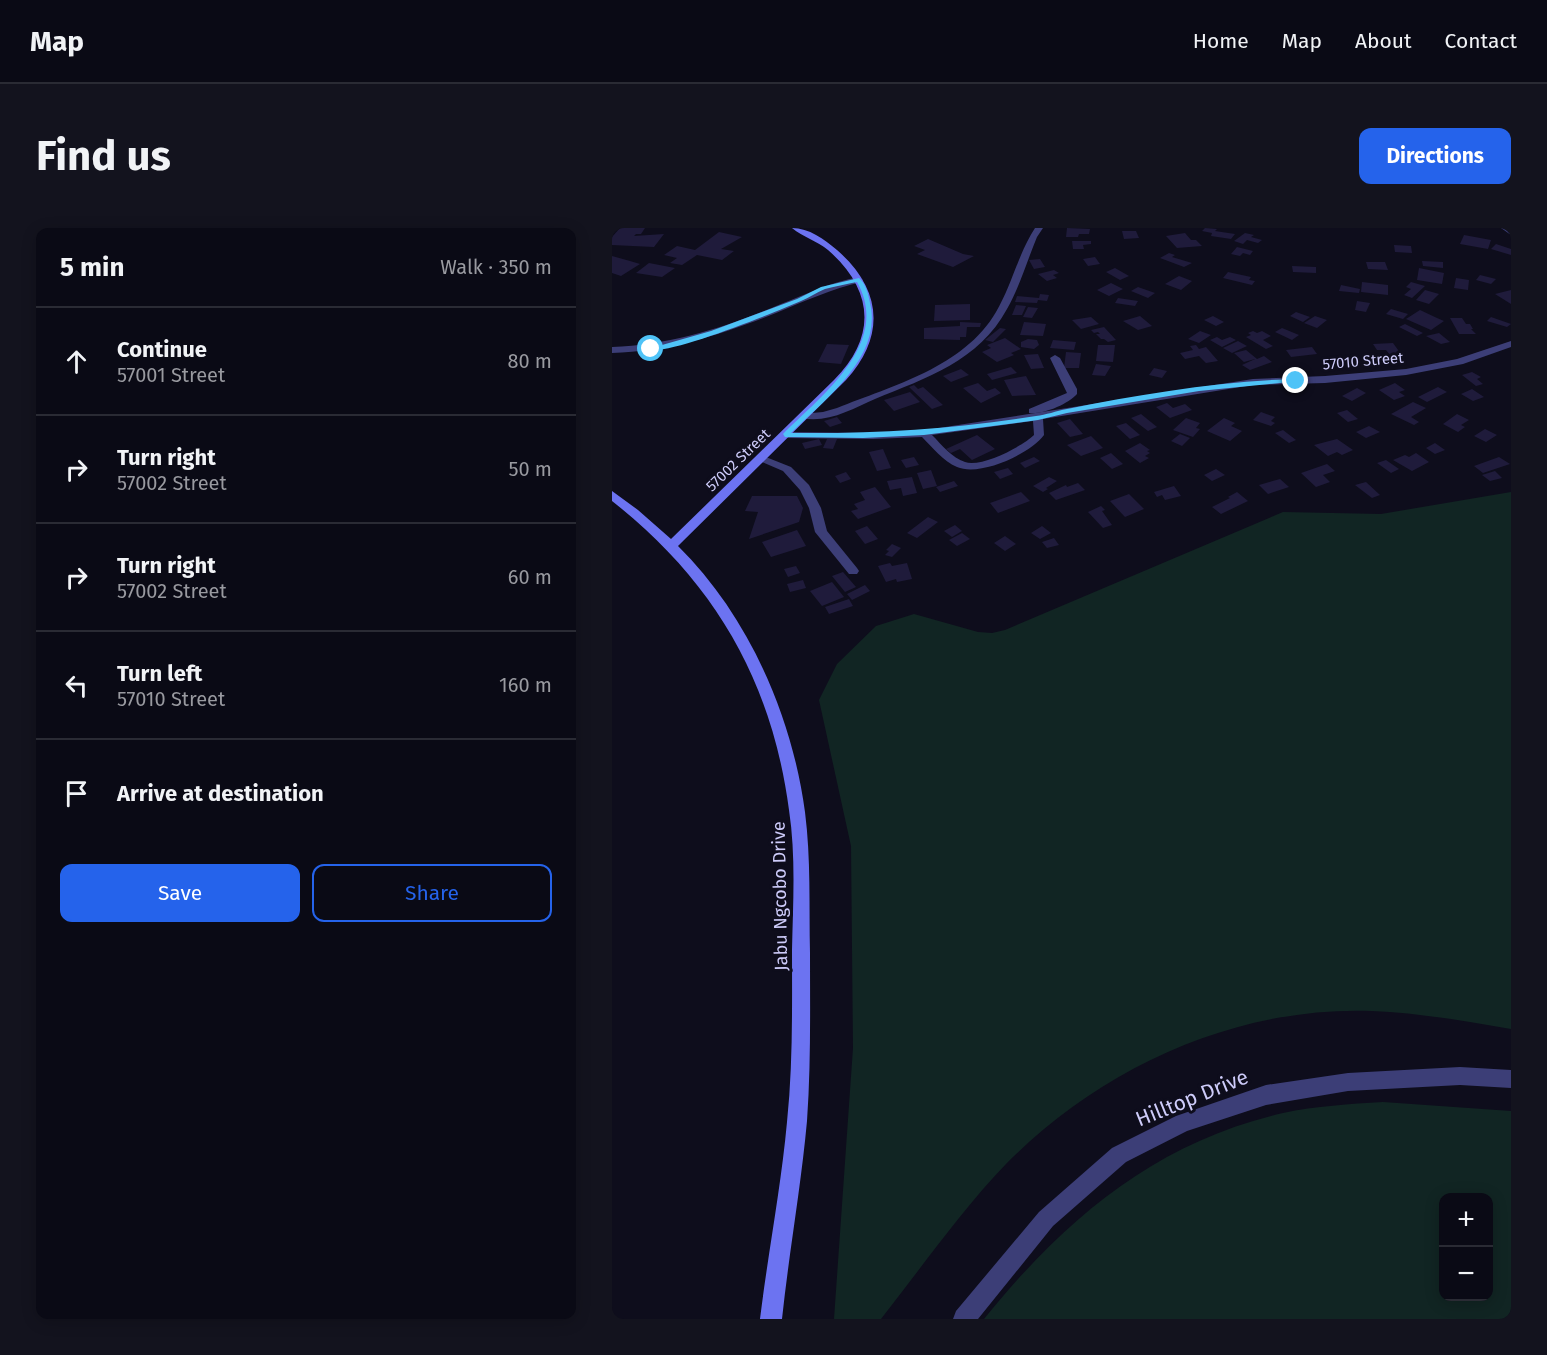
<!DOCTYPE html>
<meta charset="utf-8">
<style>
:root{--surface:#0a0a15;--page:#13131e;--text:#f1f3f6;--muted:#999aa0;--line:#2a2b34;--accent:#2563eb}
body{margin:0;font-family:"Fira Sans",sans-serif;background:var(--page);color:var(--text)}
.controls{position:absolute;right:18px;bottom:18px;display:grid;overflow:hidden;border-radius:12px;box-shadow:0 3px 15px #0003}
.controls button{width:54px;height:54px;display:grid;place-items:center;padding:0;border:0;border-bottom:2px solid var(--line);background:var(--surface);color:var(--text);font:30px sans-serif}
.stop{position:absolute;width:18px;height:18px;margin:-14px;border:4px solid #4fc3f7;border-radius:50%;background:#fff}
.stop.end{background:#4fc3f7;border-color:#fff;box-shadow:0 2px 6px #0008}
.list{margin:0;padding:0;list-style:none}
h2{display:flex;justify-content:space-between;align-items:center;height:78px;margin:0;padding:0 24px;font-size:26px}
h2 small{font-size:20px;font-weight:400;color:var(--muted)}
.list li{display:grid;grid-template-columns:39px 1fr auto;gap:18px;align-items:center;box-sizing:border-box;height:108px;padding:0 24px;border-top:2px solid var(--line)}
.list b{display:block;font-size:22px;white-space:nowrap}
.list p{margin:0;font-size:20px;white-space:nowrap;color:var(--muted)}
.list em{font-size:20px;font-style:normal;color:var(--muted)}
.actions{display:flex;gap:12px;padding:18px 24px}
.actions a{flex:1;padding:14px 0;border:2px solid var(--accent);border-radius:12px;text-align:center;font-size:21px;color:var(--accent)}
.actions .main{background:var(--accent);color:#fff}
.icon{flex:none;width:33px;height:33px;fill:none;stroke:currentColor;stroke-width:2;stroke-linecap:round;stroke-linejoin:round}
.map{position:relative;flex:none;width:899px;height:1091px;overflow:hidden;border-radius:12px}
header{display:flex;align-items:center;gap:36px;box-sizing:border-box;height:84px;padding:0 30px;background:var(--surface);border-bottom:2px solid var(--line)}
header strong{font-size:28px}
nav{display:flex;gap:33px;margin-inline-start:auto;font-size:21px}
.intro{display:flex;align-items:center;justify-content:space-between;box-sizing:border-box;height:144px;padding:0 36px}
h1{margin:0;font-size:42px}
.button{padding:15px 27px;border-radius:12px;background:var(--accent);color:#fff;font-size:21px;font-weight:700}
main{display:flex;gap:36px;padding:0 36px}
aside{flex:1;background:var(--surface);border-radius:12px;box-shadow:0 3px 15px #0003}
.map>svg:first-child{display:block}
.green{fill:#112523;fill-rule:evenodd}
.building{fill:#1f1b3b}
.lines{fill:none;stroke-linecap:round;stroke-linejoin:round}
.street{fill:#3c3e77;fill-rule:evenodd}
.secondary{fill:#6c73f1;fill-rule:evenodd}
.route{fill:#4fc3f7}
.labels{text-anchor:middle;stroke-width:6;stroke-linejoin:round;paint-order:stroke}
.far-street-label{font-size:15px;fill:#ceccfa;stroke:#0e0d1c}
.street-label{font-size:18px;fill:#ceccfa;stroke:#0e0d1c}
.near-street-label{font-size:21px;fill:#ceccfa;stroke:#0e0d1c}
</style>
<header>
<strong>Map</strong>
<nav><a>Home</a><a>Map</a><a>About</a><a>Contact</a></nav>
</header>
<div class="intro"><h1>Find us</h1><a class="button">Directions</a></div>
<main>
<aside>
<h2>5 min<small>Walk · 350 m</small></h2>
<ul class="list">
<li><svg class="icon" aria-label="ahead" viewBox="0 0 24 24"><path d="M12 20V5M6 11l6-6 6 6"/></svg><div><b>Continue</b><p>57001 Street</p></div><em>80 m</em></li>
<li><svg class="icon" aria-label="right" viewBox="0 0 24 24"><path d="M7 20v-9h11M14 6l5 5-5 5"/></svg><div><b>Turn right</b><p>57002 Street</p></div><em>50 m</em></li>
<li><svg class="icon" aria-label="right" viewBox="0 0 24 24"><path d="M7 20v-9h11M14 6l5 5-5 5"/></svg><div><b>Turn right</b><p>57002 Street</p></div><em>60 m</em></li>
<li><svg class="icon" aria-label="left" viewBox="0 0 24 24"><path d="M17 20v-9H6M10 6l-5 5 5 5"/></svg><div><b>Turn left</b><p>57010 Street</p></div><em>160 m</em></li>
<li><svg class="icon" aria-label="arrive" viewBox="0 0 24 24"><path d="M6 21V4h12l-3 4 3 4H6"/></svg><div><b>Arrive at destination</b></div></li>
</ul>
<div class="actions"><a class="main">Save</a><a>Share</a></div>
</aside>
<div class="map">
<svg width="899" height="1091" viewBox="0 0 899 1091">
<rect width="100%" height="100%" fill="#0e0d1c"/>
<g class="green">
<path d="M 899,264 L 899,801 C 853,793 807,785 760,783 C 623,778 489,840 394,936 C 348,984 310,1039 269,1091 L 222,1091 L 241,820 L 239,618 L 207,472 L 225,436 L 264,398 L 302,386 L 366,404 L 380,405 L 393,402 L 671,284 L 769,286 Z"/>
<path d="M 771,874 L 899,883 L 899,1091 L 372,1091 C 452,992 543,914 671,885 C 704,878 738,876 771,874 ZM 831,970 L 876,970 L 876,1068 L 831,1068 Z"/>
</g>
<g class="building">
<path d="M 8,0 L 33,0 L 29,6 L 24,6 L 22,8 L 52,6 L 42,19 L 0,17 L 0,9 Z"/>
<path d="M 455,0 L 478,1 L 477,6 L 467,6 L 466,9 L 454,9 Z"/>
<path d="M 593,0 L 605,1 L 603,3 L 623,6 L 619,11 L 599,8 L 600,5 L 590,3 Z"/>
<path d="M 510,3 L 524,3 L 527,10 L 512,11 Z"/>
<path d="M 107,4 L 130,9 L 109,21 L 122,23 L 110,32 L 85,27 L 70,37 L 58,35 L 65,30 L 52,27 L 65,18 L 83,22 Z"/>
<path d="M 573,5 L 579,12 L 584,12 L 590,18 L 565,20 L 554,8 Z"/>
<path d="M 633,5 L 642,7 L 639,9 L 650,12 L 646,15 L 635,12 L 631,16 L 622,13 Z"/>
<path d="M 852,7 L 879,12 L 876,21 L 848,16 Z"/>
<path d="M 316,11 L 351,26 L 362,28 L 341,39 L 305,26 L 313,22 L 302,18 Z"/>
<path d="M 460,13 L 479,13 L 479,16 L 471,17 L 472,21 L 461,21 Z"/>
<path d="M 884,16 L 899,21 L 899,27 L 879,21 Z"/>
<path d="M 782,17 L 799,18 L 800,25 L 783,24 Z"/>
<path d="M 625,19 L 641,23 L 638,27 L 631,25 L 628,28 L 619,26 Z"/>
<path d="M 557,25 L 563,27 L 560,29 L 580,35 L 572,39 L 548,30 Z"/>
<path d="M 0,28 L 18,33 L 28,36 L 9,48 L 0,45 Z"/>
<path d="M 483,29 L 488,36 L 476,38 L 471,31 Z"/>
<path d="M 428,31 L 433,39 L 422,41 L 417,32 Z"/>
<path d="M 810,33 L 831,34 L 831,40 L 811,38 Z"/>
<path d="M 754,34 L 773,34 L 776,42 L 756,41 Z"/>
<path d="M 37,35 L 63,40 L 50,49 L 24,45 Z"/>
<path d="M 680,38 L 704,39 L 704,45 L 681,44 Z"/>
<path d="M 503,40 L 517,48 L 508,52 L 494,44 Z"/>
<path d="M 807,40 L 832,45 L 830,56 L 805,52 Z"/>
<path d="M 442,42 L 447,45 L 441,47 L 445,50 L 435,53 L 426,46 Z"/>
<path d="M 616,44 L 639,49 L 637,52 L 643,53 L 640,57 L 611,50 Z"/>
<path d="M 868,47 L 884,51 L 879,56 L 864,52 Z"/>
<path d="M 567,48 L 580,53 L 569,62 L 553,56 Z"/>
<path d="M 844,50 L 857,52 L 856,62 L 842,60 Z"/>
<path d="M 750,54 L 776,57 L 776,67 L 749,64 Z"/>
<path d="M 799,54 L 813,58 L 800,70 L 792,67 L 799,61 L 794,59 Z"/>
<path d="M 499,55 L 511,61 L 497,68 L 485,62 Z"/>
<path d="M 729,57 L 748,61 L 747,65 L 727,63 Z"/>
<path d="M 526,59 L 543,65 L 536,70 L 519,63 Z"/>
<path d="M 813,62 L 827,66 L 817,76 L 804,72 Z"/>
<path d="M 899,62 L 899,76 L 883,66 Z"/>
<path d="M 428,66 L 437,67 L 435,73 L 426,72 L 425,75 L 403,74 L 405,68 L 427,70 Z"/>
<path d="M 506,70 L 526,73 L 523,78 L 503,75 Z"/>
<path d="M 745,73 L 758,75 L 754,84 L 743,82 Z"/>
<path d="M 358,76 L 358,92 L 322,93 L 323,77 Z"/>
<path d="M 404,77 L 414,78 L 410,87 L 400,87 Z"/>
<path d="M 416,79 L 426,80 L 420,90 L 411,89 Z"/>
<path d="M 779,81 L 796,86 L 791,91 L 774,86 Z"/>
<path d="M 808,82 L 825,90 L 832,93 L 819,102 L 794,91 Z"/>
<path d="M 684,84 L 698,89 L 691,94 L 678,88 Z"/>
<path d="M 528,88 L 540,98 L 526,102 L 511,93 Z"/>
<path d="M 601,88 L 612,94 L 604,98 L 592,92 Z"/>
<path d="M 703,88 L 715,92 L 705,100 L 692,95 Z"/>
<path d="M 479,89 L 487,96 L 469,101 L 460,92 Z"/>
<path d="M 879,89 L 899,96 L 895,99 L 875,93 Z"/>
<path d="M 838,90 L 850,90 L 854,96 L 858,96 L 861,101 L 859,101 L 864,106 L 847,106 Z"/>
<path d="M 348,94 L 369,95 L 368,99 L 355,99 L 354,109 L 348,109 L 348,112 L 312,111 L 312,100 L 348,98 Z"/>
<path d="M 412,94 L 434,96 L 431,108 L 408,107 Z"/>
<path d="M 793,96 L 811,105 L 805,108 L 787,99 Z"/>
<path d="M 492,99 L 504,112 L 496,114 L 492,111 L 489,111 L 484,106 L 488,106 L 486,104 L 482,105 L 479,102 Z"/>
<path d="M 388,100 L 394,101 L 381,114 L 373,112 Z"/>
<path d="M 670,100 L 687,107 L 680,112 L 663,104 Z"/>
<path d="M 588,103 L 599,107 L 587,115 L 576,111 Z"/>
<path d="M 641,103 L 645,105 L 650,103 L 659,108 L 651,112 L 661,118 L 654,121 L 634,109 L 639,107 L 636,105 Z"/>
<path d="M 827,105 L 838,114 L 829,116 L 814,108 Z"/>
<path d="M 605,109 L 610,112 L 618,109 L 624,112 L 610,119 L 598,112 Z"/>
<path d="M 393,110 L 409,121 L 399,125 L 402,127 L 385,134 L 370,124 L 379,120 L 375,117 Z"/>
<path d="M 416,111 L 425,112 L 427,117 L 422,121 L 409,119 L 409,114 Z"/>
<path d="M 441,112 L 464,114 L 462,122 L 438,120 Z"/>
<path d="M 626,113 L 635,118 L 620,125 L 611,120 Z"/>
<path d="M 781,115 L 789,126 L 778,127 L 774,122 L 765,122 L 761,116 Z"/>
<path d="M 215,116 L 237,117 L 229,136 L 206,134 Z"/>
<path d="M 486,117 L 503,117 L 501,134 L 484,133 Z"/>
<path d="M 584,117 L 587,121 L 594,119 L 606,133 L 594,135 L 587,128 L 573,131 L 568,125 L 581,122 L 578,118 Z"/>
<path d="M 700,119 L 705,126 L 679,129 L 674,122 Z"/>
<path d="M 634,122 L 645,131 L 652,128 L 660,134 L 638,142 L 630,137 L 643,131 L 632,134 L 622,125 Z"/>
<path d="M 454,124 L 469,125 L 467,140 L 452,140 Z"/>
<path d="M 426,126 L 432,140 L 419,141 L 412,127 Z"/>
<path d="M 484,136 L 499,138 L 493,148 L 480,147 Z"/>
<path d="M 399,139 L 405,145 L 380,152 L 375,146 Z"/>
<path d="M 542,140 L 555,143 L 550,150 L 537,147 Z"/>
<path d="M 349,141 L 357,147 L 339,154 L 331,148 Z"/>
<path d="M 860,144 L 869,149 L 865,151 L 871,156 L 864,158 L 850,147 Z"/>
<path d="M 414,148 L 424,167 L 400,168 L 392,152 Z"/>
<path d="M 366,155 L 375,163 L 383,160 L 389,165 L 369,175 L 351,160 Z"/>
<path d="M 783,155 L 793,162 L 787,164 L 793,168 L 782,172 L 767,162 Z"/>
<path d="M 302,157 L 306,161 L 311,159 L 331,177 L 320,181 L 297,159 Z"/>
<path d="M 826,159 L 835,164 L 815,174 L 806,169 Z"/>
<path d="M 745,160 L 754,165 L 740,173 L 730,168 Z"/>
<path d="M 860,161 L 872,169 L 861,173 L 849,166 Z"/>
<path d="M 298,164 L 308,174 L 282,183 L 272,172 Z"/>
<path d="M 801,174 L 814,180 L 799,189 L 807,194 L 802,197 L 779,186 Z"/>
<path d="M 555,175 L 561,180 L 573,176 L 580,182 L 558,190 L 544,179 Z"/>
<path d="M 735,182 L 746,191 L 736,194 L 725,185 Z"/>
<path d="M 649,184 L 663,189 L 659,193 L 663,195 L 659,198 L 641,192 Z"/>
<path d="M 529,186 L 545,199 L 536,203 L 519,190 Z"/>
<path d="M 845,186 L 857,192 L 849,197 L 853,199 L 846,204 L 831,196 Z"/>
<path d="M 225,189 L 230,195 L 218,199 L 212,193 Z"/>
<path d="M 574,190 L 588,195 L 584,200 L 588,201 L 581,209 L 561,202 Z"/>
<path d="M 612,190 L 623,195 L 619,198 L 630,203 L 618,213 L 595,203 Z"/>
<path d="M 458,191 L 471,206 L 458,209 L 445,195 Z"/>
<path d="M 514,195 L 528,207 L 518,211 L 504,198 Z"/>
<path d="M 757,198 L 768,204 L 754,210 L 744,204 Z"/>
<path d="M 873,201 L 885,207 L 874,214 L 862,208 Z"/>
<path d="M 671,202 L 684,212 L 677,215 L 663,205 Z"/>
<path d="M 568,206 L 578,210 L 570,218 L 559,213 Z"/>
<path d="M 365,207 L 383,221 L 360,232 L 348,221 L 339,225 L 334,221 Z"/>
<path d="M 479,208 L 491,220 L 469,228 L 455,217 Z"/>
<path d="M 207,211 L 210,217 L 193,221 L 190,215 Z"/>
<path d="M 215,211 L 225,211 L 221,221 L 211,220 Z"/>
<path d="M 725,211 L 741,222 L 730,227 L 725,224 L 716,228 L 702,217 Z"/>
<path d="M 528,215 L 538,222 L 535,223 L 538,225 L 533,228 L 537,230 L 528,235 L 513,223 Z"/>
<path d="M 823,215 L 833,222 L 823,226 L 814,220 Z"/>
<path d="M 271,221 L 279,240 L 265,243 L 257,224 Z"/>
<path d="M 499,225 L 511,236 L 500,241 L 488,230 Z"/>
<path d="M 804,225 L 817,234 L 800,243 L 781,232 L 793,227 L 797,229 Z"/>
<path d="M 302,229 L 307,237 L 294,240 L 289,232 Z"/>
<path d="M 422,229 L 428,233 L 413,240 L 408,235 Z"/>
<path d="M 887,229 L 898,236 L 871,245 L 862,238 Z"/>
<path d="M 774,232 L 787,241 L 779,245 L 765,235 Z"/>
<path d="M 715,236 L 723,243 L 711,247 L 718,254 L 704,259 L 689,245 Z"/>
<path d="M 396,240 L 401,246 L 388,251 L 382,244 Z"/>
<path d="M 604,241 L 613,247 L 600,253 L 592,247 Z"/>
<path d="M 319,242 L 325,258 L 311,261 L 305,245 Z"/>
<path d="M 883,243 L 890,250 L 878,253 L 870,247 Z"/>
<path d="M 234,244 L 239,251 L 228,255 L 223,248 Z"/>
<path d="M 300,249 L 305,265 L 291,268 L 289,260 L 278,262 L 275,253 Z"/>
<path d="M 437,249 L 445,253 L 434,260 L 436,261 L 431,264 L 421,258 Z"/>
<path d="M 668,251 L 677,259 L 656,266 L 647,257 Z"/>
<path d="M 342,253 L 346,258 L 328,264 L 324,259 Z"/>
<path d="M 754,254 L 768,267 L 760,270 L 743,257 Z"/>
<path d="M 466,255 L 473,262 L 444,272 L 437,265 L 454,257 L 455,259 Z"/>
<path d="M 562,258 L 569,268 L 553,272 L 550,267 L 545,269 L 542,264 Z"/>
<path d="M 263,259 L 279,279 L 246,291 L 239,283 L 246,281 L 242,276 L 253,272 L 248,264 Z"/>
<path d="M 409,264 L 418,273 L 386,285 L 378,275 Z"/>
<path d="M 625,264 L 636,273 L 609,286 L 600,279 L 618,270 L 616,269 Z"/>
<path d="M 517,266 L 532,281 L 513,289 L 498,273 Z"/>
<path d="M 140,268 L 185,268 L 191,280 L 187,294 L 137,311 L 146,284 L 133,283 Z"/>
<path d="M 489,278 L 493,282 L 490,283 L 500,297 L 491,300 L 476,284 Z"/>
<path d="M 316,289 L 326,294 L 305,310 L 295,305 Z"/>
<path d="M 343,297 L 350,303 L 340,309 L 332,303 Z"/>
<path d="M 255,298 L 266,311 L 253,316 L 243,303 Z"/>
<path d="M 430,298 L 439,305 L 428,311 L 419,305 Z"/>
<path d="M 185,302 L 194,318 L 159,329 L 150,314 Z"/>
<path d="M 350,305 L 358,311 L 345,318 L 337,312 Z"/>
<path d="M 393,308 L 404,316 L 393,323 L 382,315 Z"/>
<path d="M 442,310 L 447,317 L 435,320 L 430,314 Z"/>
<path d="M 280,316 L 289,320 L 280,329 L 273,327 L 277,323 L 274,322 Z"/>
<path d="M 278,335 L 280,338 L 295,335 L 300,351 L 285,354 L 284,351 L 274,354 L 266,338 Z"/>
<path d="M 184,338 L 188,345 L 176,349 L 172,341 Z"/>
<path d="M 231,344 L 244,359 L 233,364 L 220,348 Z"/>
<path d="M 191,352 L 194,360 L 178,364 L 175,356 Z"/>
<path d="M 220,354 L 232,369 L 210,378 L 198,363 Z"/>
<path d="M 253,357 L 258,363 L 240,372 L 235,366 Z"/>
<path d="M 237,371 L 241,378 L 217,386 L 213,379 Z"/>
</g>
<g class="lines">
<g class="street">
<path d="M 423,0 L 431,0 L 425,9 C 415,33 408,58 395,81 C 367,133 314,150 263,171 C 240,181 215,196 189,190 L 189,186 L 211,184 L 225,180 C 280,158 352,139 384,84 C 400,57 406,26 423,0 Z"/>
<path d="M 889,0 L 898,0 L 899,7 Z"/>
<path d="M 247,49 L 251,52 L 250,54 C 219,61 193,73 164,85 C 111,106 58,123 0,125 L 0,119 C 59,117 114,99 169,76 C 195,66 219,54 247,49 Z"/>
<path d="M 899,113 L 899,119 L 851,136 L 794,147 L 713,155 L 641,157 L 431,191 L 432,207 C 418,226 368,249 345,239 C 331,233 320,219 310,209 L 261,211 L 173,210 L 168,207 L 173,204 L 261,205 L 314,202 L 641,151 L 713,148 L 794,141 L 845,131 ZM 421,193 L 422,207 C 411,218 369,240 353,234 C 340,230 330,217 320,207 Z"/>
<path d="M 443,127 L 448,130 L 465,161 L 465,166 C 456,176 431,187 417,185 L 417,181 L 455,165 L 438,130 Z"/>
<path d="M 149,227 L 179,239 L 197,257 L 209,280 L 215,303 L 245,340 L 247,343 L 245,346 L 237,346 L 203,304 L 197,280 L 188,262 L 171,243 L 145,232 L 143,230 Z"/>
<path d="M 848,839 L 899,842 L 899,860 L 848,857 L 736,863 L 654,877 L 575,903 L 514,934 L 441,998 L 366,1091 L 341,1091 L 344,1083 L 427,984 L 500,920 L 564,888 L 654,857 L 736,845 Z"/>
</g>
<path class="secondary" d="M 180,0 C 197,0 212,11 225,22 C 270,61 274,108 234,152 L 66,318 C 136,387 180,487 193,584 C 199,631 197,678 198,725 C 198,780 199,837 195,893 C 189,959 177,1025 170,1091 L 148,1091 C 156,1025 169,960 175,894 C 181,837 180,779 180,722 C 181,675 184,628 177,582 C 160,453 102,353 0,273 L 0,263 L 26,282 L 59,311 L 222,152 C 265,109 262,62 216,22 C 205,13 191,9 180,0 Z"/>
</g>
<path class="route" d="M 247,50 C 254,56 256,65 258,75 C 271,129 213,171 179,205 C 262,206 342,201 424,188 C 434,187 444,183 455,181 C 530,166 608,153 684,151 L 688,153 L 587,163 L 455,185 L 426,192 L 312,207 L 251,210 L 173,209 L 171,206 C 209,168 280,115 245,54 C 235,56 224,58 213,61 C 205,64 197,70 189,73 C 166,83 54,129 36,121 L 99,103 L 185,71 L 209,59 Z"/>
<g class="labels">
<g class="far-street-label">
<text transform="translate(751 133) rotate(-5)" y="5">57010 Street</text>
<text transform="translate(126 232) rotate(-44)" y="5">57002 Street</text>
</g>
<g class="street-label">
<text transform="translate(168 668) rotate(-91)" y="6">Jabu Ngcobo Drive</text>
</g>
<g class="near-street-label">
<text transform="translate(580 870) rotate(-22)" y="7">Hilltop Drive</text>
</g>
</g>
</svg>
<div class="controls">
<button>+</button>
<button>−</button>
</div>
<div class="stop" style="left:39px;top:121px"></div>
<div class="stop end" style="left:684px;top:153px"></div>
</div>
</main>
